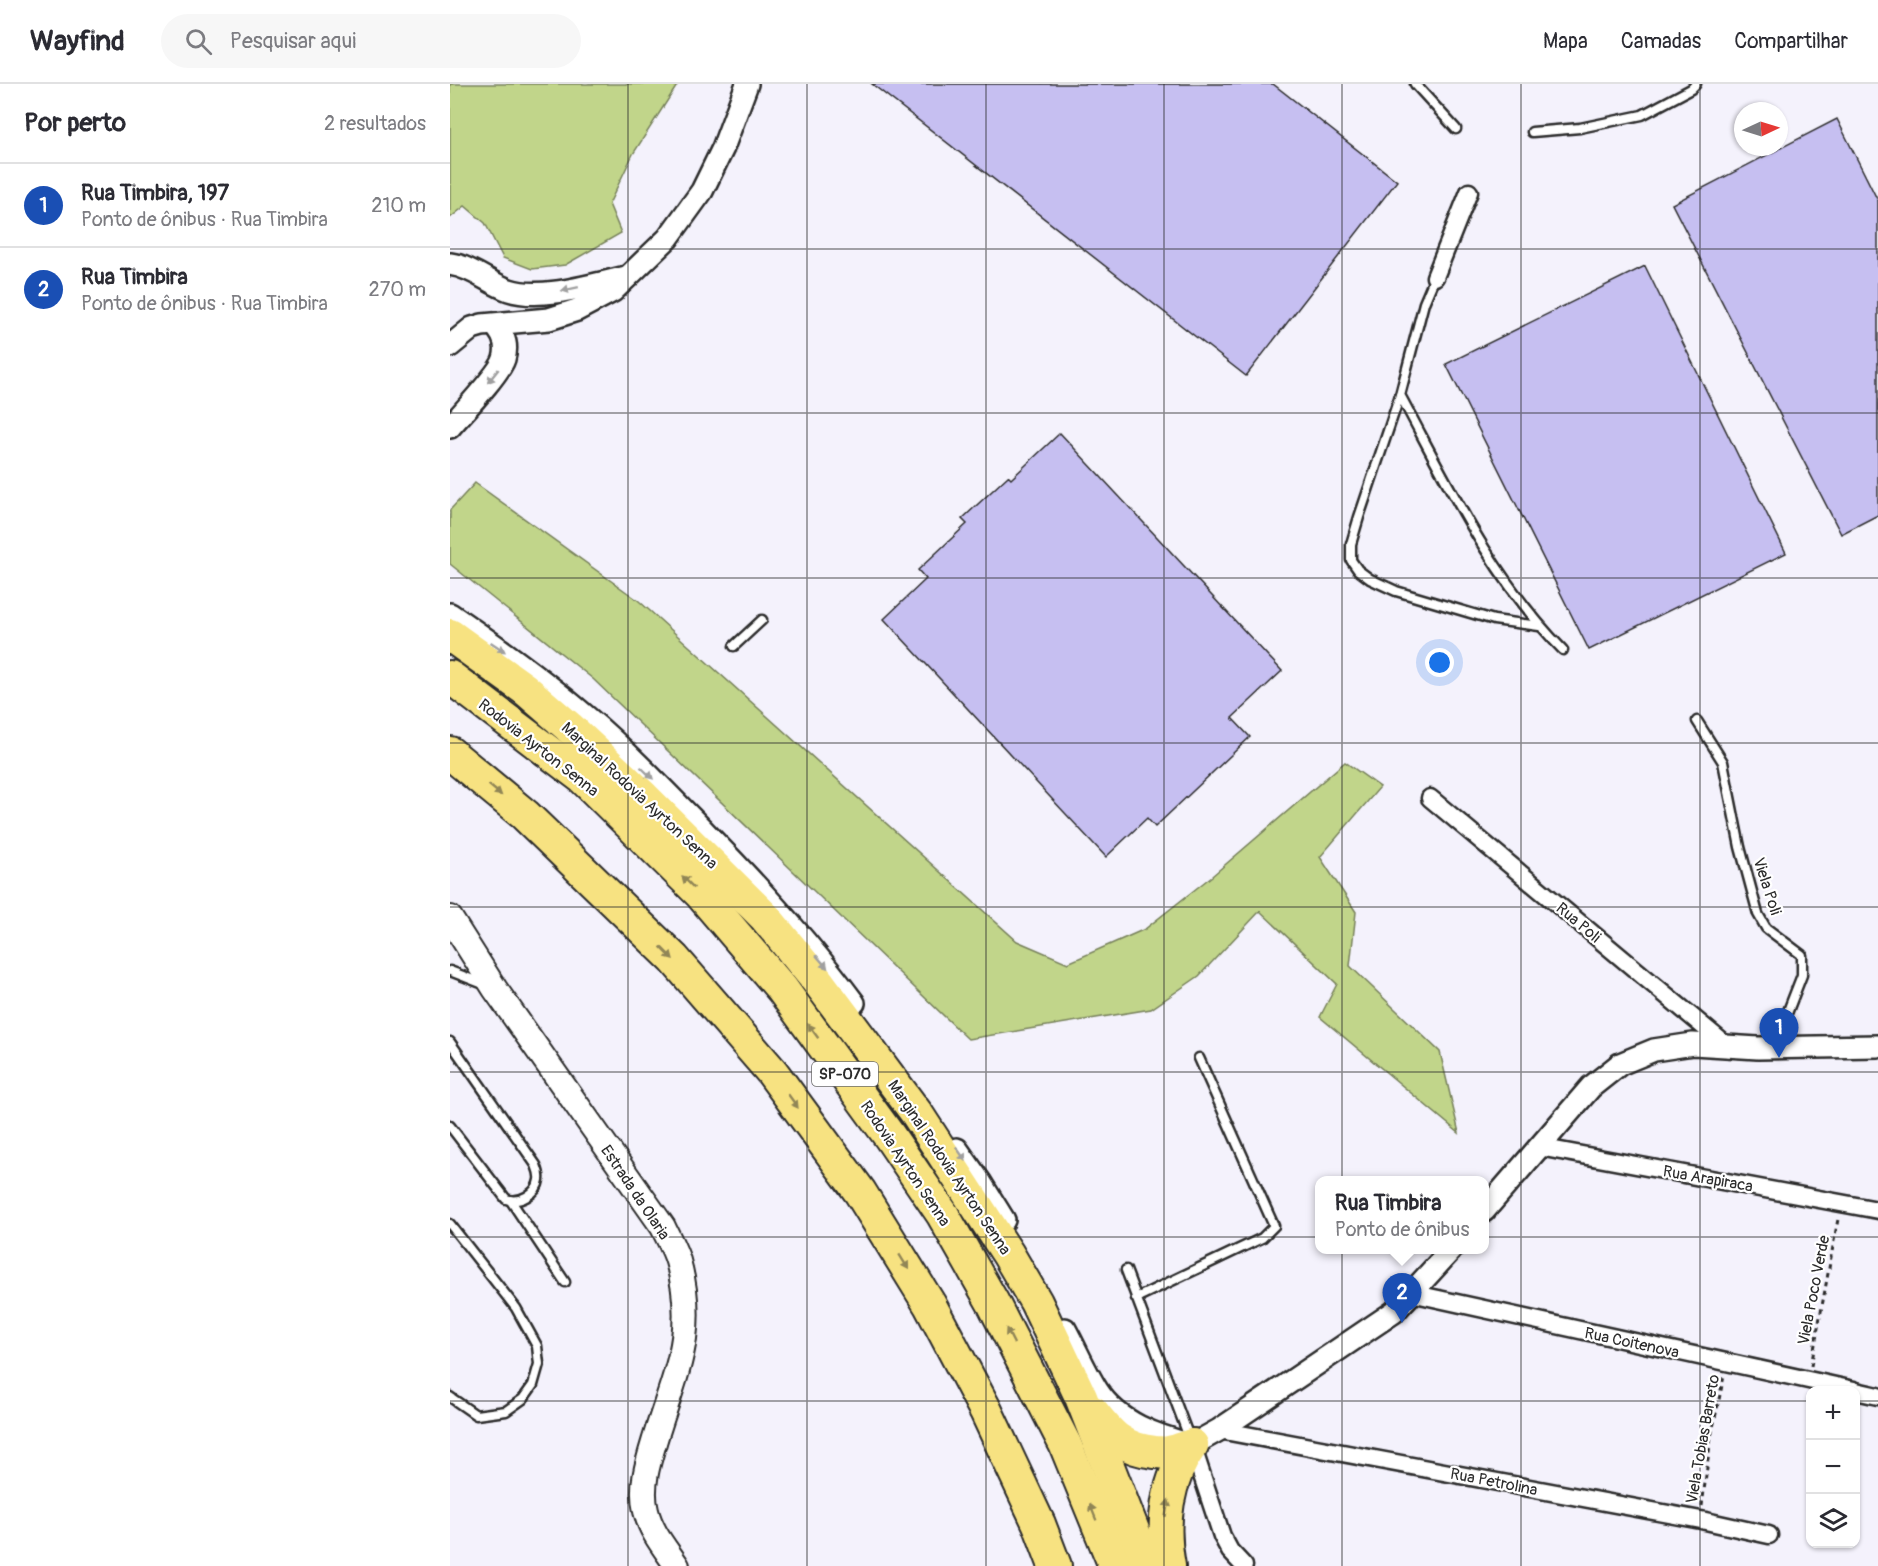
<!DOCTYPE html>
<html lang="pt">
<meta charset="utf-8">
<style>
:root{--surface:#fff;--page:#f7f7f7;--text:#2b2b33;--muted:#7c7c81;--line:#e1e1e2;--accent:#1f6fb2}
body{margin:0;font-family:Pangolin,sans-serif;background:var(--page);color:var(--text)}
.controls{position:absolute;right:18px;bottom:18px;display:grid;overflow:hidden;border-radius:12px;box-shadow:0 2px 4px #0004}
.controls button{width:54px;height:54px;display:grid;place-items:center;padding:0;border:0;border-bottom:2px solid var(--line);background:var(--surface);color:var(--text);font:30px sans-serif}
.compass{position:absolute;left:1284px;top:18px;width:54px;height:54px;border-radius:50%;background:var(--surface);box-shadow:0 2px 4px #0004;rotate:86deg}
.you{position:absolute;left:990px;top:579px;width:21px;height:21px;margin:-15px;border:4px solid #fff;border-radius:50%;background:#1a73e8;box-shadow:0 0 0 9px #1a73e833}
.badge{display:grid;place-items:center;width:39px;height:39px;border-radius:50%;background:var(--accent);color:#fff;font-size:20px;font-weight:700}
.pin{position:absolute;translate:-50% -50px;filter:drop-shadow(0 2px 3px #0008)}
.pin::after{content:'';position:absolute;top:32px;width:21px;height:18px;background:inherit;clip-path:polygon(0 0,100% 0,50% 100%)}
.popup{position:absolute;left:865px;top:1092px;width:174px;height:78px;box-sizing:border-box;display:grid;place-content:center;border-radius:12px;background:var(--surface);filter:drop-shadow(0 2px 4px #0005);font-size:20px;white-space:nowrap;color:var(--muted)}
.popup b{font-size:22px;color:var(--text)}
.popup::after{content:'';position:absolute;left:50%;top:100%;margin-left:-12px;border:12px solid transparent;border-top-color:var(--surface)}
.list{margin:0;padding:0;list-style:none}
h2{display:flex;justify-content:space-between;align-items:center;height:78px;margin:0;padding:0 24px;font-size:26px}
h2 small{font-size:20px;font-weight:400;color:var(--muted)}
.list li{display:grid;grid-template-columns:39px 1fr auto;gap:18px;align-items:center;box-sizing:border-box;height:84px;padding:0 24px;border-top:2px solid var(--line)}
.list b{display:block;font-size:22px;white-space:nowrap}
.list p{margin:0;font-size:20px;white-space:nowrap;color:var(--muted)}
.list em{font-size:20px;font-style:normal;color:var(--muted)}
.icon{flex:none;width:33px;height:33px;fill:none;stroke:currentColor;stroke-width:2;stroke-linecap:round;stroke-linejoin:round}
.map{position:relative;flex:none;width:1428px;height:1482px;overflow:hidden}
header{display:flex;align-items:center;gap:36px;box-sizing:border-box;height:84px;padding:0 30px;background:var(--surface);border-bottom:2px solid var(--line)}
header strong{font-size:28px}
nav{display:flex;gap:33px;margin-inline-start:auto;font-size:21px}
.search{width:420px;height:54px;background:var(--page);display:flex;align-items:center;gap:15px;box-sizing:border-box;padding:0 21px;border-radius:33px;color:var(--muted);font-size:22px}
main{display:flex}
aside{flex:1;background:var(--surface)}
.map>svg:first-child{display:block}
.green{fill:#c1d58a;stroke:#76805a;stroke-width:1.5}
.building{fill:#c6bff1;stroke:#2b2b2b;stroke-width:1.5}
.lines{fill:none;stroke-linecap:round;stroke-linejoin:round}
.service-casing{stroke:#2b2b2b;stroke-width:13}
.minor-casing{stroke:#2b2b2b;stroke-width:21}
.tertiary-casing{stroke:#2b2b2b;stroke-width:26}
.secondary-casing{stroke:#2b2b2b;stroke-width:28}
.motorway-casing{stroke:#2b2b2b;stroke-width:36}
.path{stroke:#2b2b2b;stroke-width:3;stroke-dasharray:4.5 4.5;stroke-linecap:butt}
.service{stroke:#fff;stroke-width:8}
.minor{stroke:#fff;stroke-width:16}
.tertiary{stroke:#fff;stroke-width:21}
.secondary{stroke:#fff;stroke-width:24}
.motorway{stroke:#f7e281;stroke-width:32}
.oneway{fill:#a0a0a0}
.oneway2{fill:#918656}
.grid{fill:none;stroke:#2b2b2b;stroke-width:1.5;stroke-opacity:0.55}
.labels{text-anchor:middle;stroke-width:4.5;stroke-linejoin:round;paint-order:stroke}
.shield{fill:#fff;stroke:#6b6b6b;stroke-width:1.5}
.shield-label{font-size:15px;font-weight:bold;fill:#2b2b2b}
.street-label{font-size:16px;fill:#2b2b2b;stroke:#fff}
</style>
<header>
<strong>Wayfind</strong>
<div class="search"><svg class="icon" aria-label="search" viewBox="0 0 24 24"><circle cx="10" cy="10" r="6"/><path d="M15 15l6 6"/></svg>Pesquisar aqui</div>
<nav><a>Mapa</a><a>Camadas</a><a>Compartilhar</a></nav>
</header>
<main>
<aside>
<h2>Por perto<small>2 resultados</small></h2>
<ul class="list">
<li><span class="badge" style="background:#1a4fb4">1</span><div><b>Rua Timbira, 197</b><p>Ponto de ônibus · Rua Timbira</p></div><em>210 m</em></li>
<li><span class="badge" style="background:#1a4fb4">2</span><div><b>Rua Timbira</b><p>Ponto de ônibus · Rua Timbira</p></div><em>270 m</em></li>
</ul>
</aside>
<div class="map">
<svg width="1428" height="1482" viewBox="0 0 1428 1482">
<rect width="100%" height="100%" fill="#f4f2fc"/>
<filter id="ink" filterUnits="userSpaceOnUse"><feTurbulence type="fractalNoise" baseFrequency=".0167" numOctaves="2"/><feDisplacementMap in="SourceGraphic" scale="12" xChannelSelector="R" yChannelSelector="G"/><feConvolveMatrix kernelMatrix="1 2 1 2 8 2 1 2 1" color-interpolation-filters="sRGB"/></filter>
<g filter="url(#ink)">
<g class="green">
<path d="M 0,0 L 228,0 L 183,70 L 159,120 L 171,149 L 115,181 L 82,185 L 53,174 L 35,139 L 15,122 L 0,134 Z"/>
<path d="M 25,399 L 189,517 L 567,857 L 618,879 L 695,845 L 762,792 L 895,678 L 930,703 L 870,773 L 906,828 L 900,882 L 990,968 L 1009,1049 L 870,933 L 887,900 L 810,827 L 749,892 L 701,925 L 518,955 L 143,595 L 0,480 L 0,426 Z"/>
</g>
<g class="building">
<path d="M 422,0 L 823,0 L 947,97 L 796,292 Z"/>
<path d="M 1387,35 L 1428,117 L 1428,431 L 1391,450 L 1222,120 Z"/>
<path d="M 1195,182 L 1336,469 L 1139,566 L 996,280 Z"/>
<path d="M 610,349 L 832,587 L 782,634 L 800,653 L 705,743 L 697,734 L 656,773 L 434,535 L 476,495 L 468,486 L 517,440 L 512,435 L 558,392 L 561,395 Z"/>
</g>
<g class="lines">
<defs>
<g id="service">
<path d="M 965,0 L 1006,45"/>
<path d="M 1082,48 L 1130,44 L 1192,31 L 1241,5 L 1246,0"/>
<path d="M 985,193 L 974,219 L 950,311 L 909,433 L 901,460 L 901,476 L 908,486 L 920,495 L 946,507 L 1044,536 L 1089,542"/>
<path d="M 950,311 C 998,400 1041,493 1113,566"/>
<path d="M 284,562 L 312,536"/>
<path d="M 1247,637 L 1273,678 L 1290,763 L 1308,830 L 1316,844 L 1352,871 L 1352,891 L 1324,963"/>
<path d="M 0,887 L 36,901"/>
<path d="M 0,958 L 86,1081 C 88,1086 90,1090 89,1096 C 87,1110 69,1120 56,1115 L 0,1042"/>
<path d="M 61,1117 L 115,1198"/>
<path d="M 0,1140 L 66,1224 L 87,1262 L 89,1280 L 83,1301 L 73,1315 L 56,1327 L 26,1331 L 0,1313"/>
<path d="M 676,1186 L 740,1356"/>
<path d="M 686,1214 L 812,1154 L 824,1142 L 749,974"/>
</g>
<g id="minor">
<path d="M 985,193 L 1019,108"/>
<path d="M 980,714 L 1277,962"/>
<path d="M 1089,1063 L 1428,1126"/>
<path d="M 961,1209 L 1404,1306"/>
<path d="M 1406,1307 L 1428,1312"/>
<path d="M 769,1346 L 1251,1436 L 1319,1451"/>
<path d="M 742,1361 L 772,1452 L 780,1467 L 794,1482"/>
</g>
<g id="tertiary">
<path d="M 0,180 C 22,183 39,199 59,206 C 92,217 143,200 177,193"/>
<path d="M 0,262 L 22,244 L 32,241 L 99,235 L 127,226 L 163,207 L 218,154 L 252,107 L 273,64 L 297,0"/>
<path d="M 0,343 C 11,330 50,289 54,275 C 58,261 54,250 44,241"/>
<path d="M 0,530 C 48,563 94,596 138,634 C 179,669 217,709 255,748 C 308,802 359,858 404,919"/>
<path d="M 507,1065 L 531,1099 L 554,1136"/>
<path d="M 1034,1127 L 1141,1003 L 1170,980 L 1204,966 L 1243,960 L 1308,964 L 1428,962"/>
<path d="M 615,1245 C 626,1265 635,1287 647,1306 C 668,1339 707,1352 742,1361 L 769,1346 L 944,1228 L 1001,1166"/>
</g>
<path id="secondary" d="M 0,834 L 45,905 L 213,1143 C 218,1154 225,1166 228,1177 C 248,1249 225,1289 205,1355 C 198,1378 190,1403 196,1427 C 201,1448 215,1464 227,1482"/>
<g id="motorway">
<path d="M 0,551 L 75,605 L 119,643 L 194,713 L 316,834 L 370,900 L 467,1030 L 558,1170 L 586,1218 L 631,1313 L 697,1482"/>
<path d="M 0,593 L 133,694 L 251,810 L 332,905 L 440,1053 L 493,1131 L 543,1219 L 615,1360 L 665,1482"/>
<path d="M 0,669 L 75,731 L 224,875 L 322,988 L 410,1108 L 480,1221 L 536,1327 L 589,1440 L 605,1482"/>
<path d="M 643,1328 C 661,1351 673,1365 705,1368 C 709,1368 715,1369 719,1368 C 727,1367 735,1363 742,1361"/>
<path d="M 719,1482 C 711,1440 716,1396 742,1361"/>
</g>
</defs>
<use href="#service" class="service-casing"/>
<use href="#minor" class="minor-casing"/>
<use href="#tertiary" class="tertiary-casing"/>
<use href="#secondary" class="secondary-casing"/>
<use href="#motorway" class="motorway-casing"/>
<g class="path">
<path d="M 1361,1282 L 1388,1135"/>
<path d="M 1252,1422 L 1261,1353 L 1274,1292"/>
</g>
<use href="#service" class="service"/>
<use href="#minor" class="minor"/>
<use href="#tertiary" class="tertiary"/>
<use href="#secondary" class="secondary"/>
<use href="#motorway" class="motorway"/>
</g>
<defs><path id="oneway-solid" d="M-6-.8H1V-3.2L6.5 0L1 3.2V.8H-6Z" transform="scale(1.5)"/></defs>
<g class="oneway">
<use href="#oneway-solid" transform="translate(120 205) rotate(168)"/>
<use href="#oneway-solid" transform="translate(43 292) rotate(129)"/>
<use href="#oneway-solid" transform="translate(48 563) rotate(34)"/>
<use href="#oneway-solid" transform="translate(197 689) rotate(44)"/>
<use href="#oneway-solid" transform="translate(372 878) rotate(49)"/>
<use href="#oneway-solid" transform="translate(511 1070) rotate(55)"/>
</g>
<g class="oneway2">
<use href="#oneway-solid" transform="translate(45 706) rotate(40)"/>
<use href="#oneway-solid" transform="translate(238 798) rotate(-135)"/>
<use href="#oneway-solid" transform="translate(217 869) rotate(45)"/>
<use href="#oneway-solid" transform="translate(363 947) rotate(-126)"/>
<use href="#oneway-solid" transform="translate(343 1017) rotate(54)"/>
<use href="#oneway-solid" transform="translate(454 1178) rotate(58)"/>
<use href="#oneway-solid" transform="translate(560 1252) rotate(-117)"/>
<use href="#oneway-solid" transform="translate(717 1424) rotate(-80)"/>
<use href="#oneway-solid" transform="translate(643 1428) rotate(-112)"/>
</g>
</g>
<path class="grid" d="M 178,0 L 178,1482M 357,0 L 357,1482M 536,0 L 536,1482M 714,0 L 714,1482M 892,0 L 892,1482M 1071,0 L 1071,1482M 1250,0 L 1250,1482M 0,165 L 1428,165M 0,329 L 1428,329M 0,494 L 1428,494M 0,659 L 1428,659M 0,823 L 1428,823M 0,988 L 1428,988M 0,1153 L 1428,1153M 0,1317 L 1360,1317M 1406,1317 L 1428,1317"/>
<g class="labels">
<rect class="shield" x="362" y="978" width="66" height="24" rx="4.5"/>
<g class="shield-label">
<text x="395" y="995">SP-070</text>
</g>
<g class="street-label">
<text transform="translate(89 663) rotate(38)" y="6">Rodovia Ayrton Senna</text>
<text transform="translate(190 711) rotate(43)" y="6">Marginal Rodovia Ayrton Senna</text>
<text transform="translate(1318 802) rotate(72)" y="6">Viela Poli</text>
<text transform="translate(1129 838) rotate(40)" y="6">Rua Poli</text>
<text transform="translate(456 1079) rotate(56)" y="6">Rodovia Ayrton Senna</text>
<text transform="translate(500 1083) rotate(56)" y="6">Marginal Rodovia Ayrton Senna</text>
<text transform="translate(1258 1094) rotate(10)" y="6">Rua Arapiraca</text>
<text transform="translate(186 1108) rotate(56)" y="6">Estrada da Olaria</text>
<text transform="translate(1363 1206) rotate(-79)" y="6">Viela Poco Verde</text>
<text transform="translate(1182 1258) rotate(12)" y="6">Rua Coitenova</text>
<text transform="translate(1252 1355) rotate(-80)" y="6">Viela Tobias Barreto</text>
<text transform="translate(1044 1397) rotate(11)" y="6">Rua Petrolina</text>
</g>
</g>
</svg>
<div class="controls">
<button>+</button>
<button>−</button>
<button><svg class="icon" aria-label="layers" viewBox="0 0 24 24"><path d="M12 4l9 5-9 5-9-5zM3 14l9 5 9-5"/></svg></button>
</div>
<svg class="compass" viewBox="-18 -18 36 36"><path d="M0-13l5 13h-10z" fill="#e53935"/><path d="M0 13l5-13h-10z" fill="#7c7c81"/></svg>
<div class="you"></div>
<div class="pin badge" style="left:1329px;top:974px;background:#1a4fb4">1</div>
<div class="pin badge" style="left:952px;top:1239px;background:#1a4fb4">2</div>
<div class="popup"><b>Rua Timbira</b>Ponto de ônibus</div>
</div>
</main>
